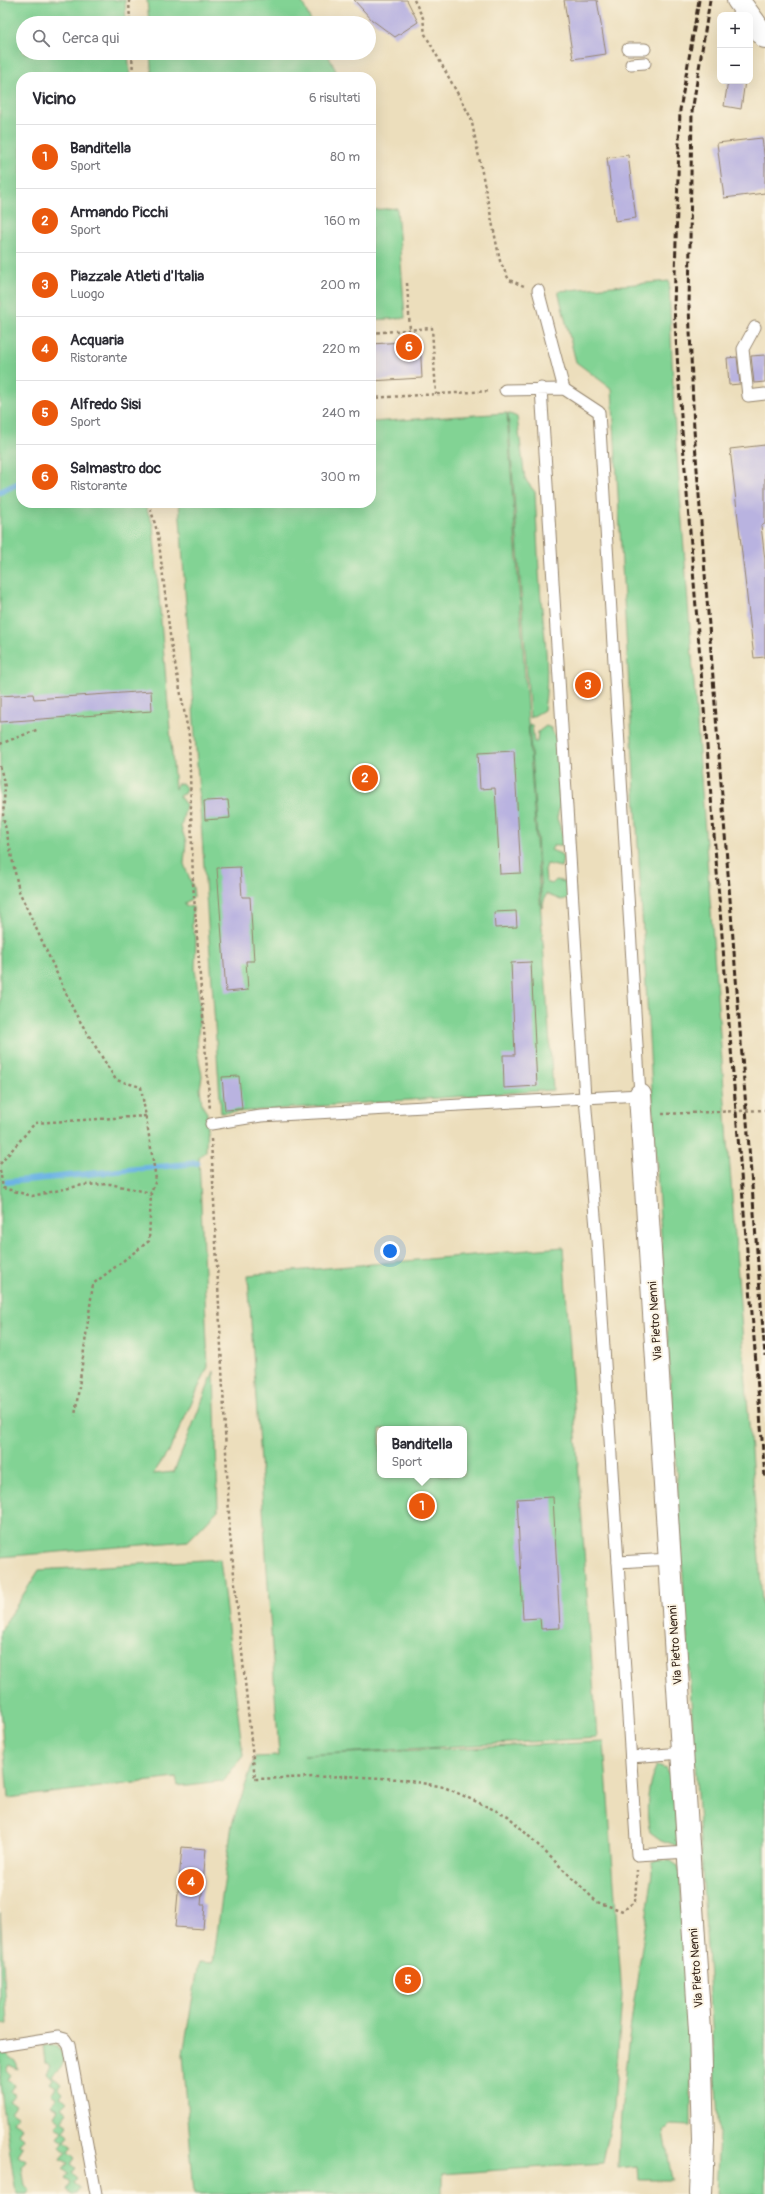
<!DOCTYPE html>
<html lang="it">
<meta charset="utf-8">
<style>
:root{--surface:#fff;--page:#f2f2f3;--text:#2b2b33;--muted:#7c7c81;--line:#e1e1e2;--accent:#ea580c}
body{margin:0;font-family:Pangolin,sans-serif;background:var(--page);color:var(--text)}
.controls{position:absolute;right:12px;top:12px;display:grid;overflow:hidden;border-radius:8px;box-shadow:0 4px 16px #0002}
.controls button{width:36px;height:36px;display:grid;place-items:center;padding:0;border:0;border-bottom:1px solid var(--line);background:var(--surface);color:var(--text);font:20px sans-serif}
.you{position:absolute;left:390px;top:1251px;width:14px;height:14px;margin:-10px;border:3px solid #fff;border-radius:50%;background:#1a73e8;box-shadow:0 0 0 6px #1a73e833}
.badge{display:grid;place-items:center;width:26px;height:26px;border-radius:50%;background:var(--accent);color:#fff;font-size:13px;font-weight:700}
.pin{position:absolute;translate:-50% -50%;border:2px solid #fff;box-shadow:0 1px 4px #0006}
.popup{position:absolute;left:377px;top:1426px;width:90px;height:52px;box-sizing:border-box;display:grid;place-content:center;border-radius:8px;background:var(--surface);filter:drop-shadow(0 1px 3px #0005);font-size:13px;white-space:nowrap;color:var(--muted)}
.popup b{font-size:15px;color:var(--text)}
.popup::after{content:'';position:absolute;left:50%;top:100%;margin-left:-8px;border:8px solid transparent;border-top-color:var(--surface)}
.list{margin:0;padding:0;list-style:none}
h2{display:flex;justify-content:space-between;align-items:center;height:52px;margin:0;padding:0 16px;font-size:17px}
h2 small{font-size:13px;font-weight:400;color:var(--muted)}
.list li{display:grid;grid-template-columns:26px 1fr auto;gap:12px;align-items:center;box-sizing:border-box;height:64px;padding:0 16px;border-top:1px solid var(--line)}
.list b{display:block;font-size:15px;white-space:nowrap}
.list p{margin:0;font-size:13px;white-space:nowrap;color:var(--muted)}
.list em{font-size:13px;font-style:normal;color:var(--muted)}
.icon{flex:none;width:22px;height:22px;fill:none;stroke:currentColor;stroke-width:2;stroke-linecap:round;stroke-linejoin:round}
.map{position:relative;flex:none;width:765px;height:2194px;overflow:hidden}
.search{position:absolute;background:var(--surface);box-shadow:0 4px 16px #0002;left:16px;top:16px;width:360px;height:44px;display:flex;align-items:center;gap:10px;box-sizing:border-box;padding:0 14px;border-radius:22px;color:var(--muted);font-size:15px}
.panel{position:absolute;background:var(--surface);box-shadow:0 4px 16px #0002;left:16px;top:72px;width:360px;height:436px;border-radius:16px}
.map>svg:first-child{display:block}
.green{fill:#82d394;stroke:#5e7e59;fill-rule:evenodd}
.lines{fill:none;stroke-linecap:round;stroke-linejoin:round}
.stream{stroke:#6db4e4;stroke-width:6}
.building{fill:#b9b3e0}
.lane-casing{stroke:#94846d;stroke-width:13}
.street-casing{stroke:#94846d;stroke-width:24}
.secondary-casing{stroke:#94846d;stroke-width:24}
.path{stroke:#94846d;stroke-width:2.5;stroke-dasharray:3 3;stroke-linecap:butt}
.lane{stroke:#fff;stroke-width:11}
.street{stroke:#fff;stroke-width:22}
.secondary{stroke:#fff;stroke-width:22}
.rail{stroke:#3b2a1e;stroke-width:3;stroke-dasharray:6 3;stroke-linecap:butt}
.labels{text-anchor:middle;stroke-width:4;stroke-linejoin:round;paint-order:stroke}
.street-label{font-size:12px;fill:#3b2a1e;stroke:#fcf5e5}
</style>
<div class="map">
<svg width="765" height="2194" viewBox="0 0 765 2194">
<rect width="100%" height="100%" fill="#fcf5e5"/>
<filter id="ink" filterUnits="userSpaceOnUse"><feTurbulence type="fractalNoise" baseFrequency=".025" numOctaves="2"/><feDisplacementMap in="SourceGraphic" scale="8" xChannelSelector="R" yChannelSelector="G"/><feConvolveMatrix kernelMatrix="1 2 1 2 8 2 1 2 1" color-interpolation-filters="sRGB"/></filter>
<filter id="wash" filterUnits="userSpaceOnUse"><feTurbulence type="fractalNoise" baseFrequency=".012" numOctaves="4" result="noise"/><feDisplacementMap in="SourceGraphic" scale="16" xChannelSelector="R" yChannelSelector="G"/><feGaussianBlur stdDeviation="0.9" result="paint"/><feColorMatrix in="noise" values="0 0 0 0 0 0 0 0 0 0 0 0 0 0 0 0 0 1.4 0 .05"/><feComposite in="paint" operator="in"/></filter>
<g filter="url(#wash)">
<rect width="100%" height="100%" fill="#ecdebc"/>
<g class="green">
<path d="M 0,0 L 125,0 L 126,23 L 23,23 L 23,53 L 128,53 L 130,77 L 21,77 L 21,503 L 144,503 L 153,525 L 175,789 L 177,784 L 182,783 L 186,788 L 185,793 L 179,796 L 186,805 L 181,827 L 186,842 L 184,864 L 193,887 L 194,897 L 185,903 L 185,906 L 193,907 L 192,927 L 196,937 L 195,969 L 200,1007 L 197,1049 L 202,1076 L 200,1088 L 202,1105 L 207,1113 L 206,1151 L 199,1157 L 208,1367 L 169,1451 L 153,1474 L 174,1472 L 214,1371 L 218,1510 L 188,1541 L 0,1557 Z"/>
<path d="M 147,0 L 301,0 L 312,23 L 149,23 Z"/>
<path d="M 150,53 L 327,53 L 337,73 L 260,77 L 152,77 Z"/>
<path d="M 397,208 L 405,318 L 371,320 L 371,210 Z"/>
<path d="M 669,281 L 674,414 L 765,1640 L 765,2194 L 716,2194 L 719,2134 L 654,1125 L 612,389 L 576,362 L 558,291 Z"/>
<path d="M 507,413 L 553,1090 L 221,1113 L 179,503 L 371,503 L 371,422 Z"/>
<path d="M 508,413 L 517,417 L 525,479 L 535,492 C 537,528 538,564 541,600 C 545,637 550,673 544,710 L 530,718 Z"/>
<path d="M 529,724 L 532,725 L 534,742 L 537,742 L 538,732 L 546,726 L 551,728 L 558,744 L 560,758 L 561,800 L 557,818 L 566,845 L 554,845 L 551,850 L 561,854 L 563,859 L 561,867 L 547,864 L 545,870 L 546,882 L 552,884 L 556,880 L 565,882 L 575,889 L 573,897 L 561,900 L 546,894 L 542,908 Z"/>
<path d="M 563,1247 L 597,1738 L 304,1755 L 604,1742 L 622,1996 L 614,2108 L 603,2163 L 442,2174 L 442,2194 L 194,2194 L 183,2054 L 199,1962 L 213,1963 L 232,1824 L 255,1757 L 279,1756 L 248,1275 ZM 380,1429 L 464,1429 L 464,1475 L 380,1475 Z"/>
<path d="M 220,1559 L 243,1756 L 223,1781 L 178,1786 L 176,1778 L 8,1798 L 0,1707 L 0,1631 L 39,1570 Z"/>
<path d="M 657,1765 L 666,1768 L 673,1782 L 678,1846 L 661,1840 L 650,1832 C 645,1810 647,1785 657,1765 Z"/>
<path d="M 660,1860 L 671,1861 L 678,1866 L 680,1874 L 691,2051 L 691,2126 L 670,2125 L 664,2131 L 672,2180 L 638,2180 L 637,2166 L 618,2168 C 621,2069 639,1971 653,1873 L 652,1862 Z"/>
<path d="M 0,1913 L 7,2024 L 0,2025 Z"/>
<path d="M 48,2045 L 57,2046 L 64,2056 L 62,2067 L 53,2076 L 61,2083 L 58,2087 L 63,2092 L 60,2096 L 67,2102 L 61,2108 L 67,2113 L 62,2120 L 69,2125 L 65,2130 L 70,2135 L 65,2141 L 72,2147 L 68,2152 L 75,2158 L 71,2164 L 76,2168 L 72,2173 L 78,2178 L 74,2183 L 80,2188 L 76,2194 L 72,2194 L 67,2190 L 71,2183 L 65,2179 L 69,2174 L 63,2169 L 68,2163 L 61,2159 L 66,2152 L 60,2147 L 64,2141 L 58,2137 L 63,2130 L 56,2126 L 60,2121 L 54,2116 L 58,2109 L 52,2105 L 57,2098 L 51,2094 L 56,2087 L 50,2083 L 53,2079 L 47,2073 L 51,2066 L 45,2062 L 43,2046 Z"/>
<path d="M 5,2053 L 16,2061 L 18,2069 L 9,2065 L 6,2070 L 10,2074 L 7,2080 L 15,2085 L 10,2092 L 15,2095 L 10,2101 L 16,2105 L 11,2112 L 17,2116 L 13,2121 L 22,2127 L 18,2134 L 23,2138 L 19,2145 L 23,2147 L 18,2155 L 26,2160 L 22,2167 L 25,2185 L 30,2190 L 27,2194 L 16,2194 L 0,2085 L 0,2054 Z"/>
</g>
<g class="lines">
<g class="stream">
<path d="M 0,492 L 21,482"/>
<path d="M 7,1182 L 197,1163"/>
</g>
</g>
<g id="blocks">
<g class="building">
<path d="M 354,0 L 407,0 L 418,22 L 395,37 L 372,20 Z"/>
<path d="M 564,0 L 597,0 L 606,54 L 573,59 Z"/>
<path d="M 728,81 L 745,81 L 741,109 L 724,106 Z"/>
<path d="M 762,138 L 765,161 L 765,193 L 724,198 L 717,143 Z"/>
<path d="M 628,155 L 636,218 L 615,221 L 607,158 Z"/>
<path d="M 420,341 L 422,378 L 371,381 L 371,344 Z"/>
<path d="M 765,355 L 765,382 L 754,383 L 751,356 Z"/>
<path d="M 737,357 L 740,384 L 729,385 L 727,358 Z"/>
<path d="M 765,445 L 765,524 L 761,525 L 765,560 L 765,657 L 754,658 L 730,449 Z"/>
<path d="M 151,691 L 152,711 L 0,722 L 0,696 L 33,694 L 34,699 Z"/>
<path d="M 514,751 L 521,873 L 500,874 L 495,788 L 480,789 L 478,753 Z"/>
<path d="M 228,800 L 230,818 L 205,820 L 204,801 Z"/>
<path d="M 240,867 L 242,897 L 250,897 L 254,961 L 246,961 L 248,990 L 226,992 L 217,868 Z"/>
<path d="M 516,911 L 517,927 L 495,928 L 494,912 Z"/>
<path d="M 531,962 L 537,1086 L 504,1088 L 503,1055 L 515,1055 L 511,963 Z"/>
<path d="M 239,1076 L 242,1109 L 225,1110 L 222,1077 Z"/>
<path d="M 553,1497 L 560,1628 L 541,1629 L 540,1618 L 523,1619 L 517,1499 Z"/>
<path d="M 182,1847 L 206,1849 L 201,1905 L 205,1905 L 203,1929 L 175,1927 Z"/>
</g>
</g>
</g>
<g filter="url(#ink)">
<use href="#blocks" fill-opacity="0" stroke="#94846d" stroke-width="1"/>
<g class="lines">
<defs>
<g id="lane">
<path d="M 628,49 L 645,49"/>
<path d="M 631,64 L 645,63"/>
<path d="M 538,290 L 564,389"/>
<path d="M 755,327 L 743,349 L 748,396 L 765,394"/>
<path d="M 505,390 L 564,389 L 599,412 L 640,1095 L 585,1098 L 541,388"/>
<path d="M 211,1124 L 261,1116 L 585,1098 L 597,1240 L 637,1855 L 688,1852"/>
<path d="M 618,1562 L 670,1559"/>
<path d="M 631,1757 L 682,1753"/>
<path d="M 0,2046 L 58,2037 L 65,2039 L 69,2045 L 96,2194"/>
</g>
<path id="street" d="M 640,1095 L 700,2031 L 703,2140 L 701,2194"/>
<path id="secondary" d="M 738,0 L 765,37"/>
</defs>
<use href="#lane" class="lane-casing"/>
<use href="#street" class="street-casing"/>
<use href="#secondary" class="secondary-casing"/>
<g class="path">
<path d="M 129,0 L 130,23"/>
<path d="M 414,0 L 423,18 L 425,34 L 471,118 L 500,261 L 509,280 L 524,286"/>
<path d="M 132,53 L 133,77"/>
<path d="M 407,283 L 410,330"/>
<path d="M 371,333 L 432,328 L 436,394"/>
<path d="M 371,398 L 490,391"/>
<path d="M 149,503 L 158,535 L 171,643 L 189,736 L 193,883 L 210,1110"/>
<path d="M 0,744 L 39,729"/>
<path d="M 0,766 L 5,787 L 3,816 L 19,891 L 75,1013 L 116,1080 L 141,1087 L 155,1173 L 156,1180 L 151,1193 L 149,1241 L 93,1284 L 75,1416"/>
<path d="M 662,1114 L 765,1110"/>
<path d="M 211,1139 L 230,1535 L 255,1779 L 345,1776 L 399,1779 L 444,1787 L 508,1816 L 597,1902 L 623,1911 L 635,1901 L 637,1870"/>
<path d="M 0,1164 L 35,1123 L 146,1116"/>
<path d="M 0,1170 L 3,1188 L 32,1196 L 83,1185 L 110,1184 L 151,1193"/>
</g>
<use href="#lane" class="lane"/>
<use href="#street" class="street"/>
<use href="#secondary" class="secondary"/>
<g class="rail">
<path d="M 699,0 L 680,110 L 674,307 L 682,431 L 765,1477"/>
<path d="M 710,0 L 692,112 L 689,306 L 694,430 L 765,1356"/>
</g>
</g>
</g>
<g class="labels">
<g class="street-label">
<text transform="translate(655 1321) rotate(-94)" y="4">Via Pietro Nenni</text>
<text transform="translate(675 1645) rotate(-94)" y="4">Via Pietro Nenni</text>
<text transform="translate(696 1968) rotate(-94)" y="4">Via Pietro Nenni</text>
</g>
</g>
</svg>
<div class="controls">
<button>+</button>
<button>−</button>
</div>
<div class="you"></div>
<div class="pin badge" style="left:422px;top:1506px">1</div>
<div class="popup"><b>Banditella</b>Sport</div>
<div class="pin badge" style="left:365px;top:778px">2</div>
<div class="pin badge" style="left:588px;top:685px">3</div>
<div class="pin badge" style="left:191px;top:1882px">4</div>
<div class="pin badge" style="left:408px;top:1980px">5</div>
<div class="pin badge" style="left:409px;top:347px">6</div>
<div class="search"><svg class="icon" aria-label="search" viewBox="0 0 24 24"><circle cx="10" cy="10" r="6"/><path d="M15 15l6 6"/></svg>Cerca qui</div>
<section class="panel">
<h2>Vicino<small>6 risultati</small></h2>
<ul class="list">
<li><span class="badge">1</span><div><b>Banditella</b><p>Sport</p></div><em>80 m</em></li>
<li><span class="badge">2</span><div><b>Armando Picchi</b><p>Sport</p></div><em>160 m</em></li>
<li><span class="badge">3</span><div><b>Piazzale Atleti d'Italia</b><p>Luogo</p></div><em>200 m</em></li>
<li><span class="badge">4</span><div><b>Acquaria</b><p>Ristorante</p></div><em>220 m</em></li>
<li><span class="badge">5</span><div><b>Alfredo Sisi</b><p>Sport</p></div><em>240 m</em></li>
<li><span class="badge">6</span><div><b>Salmastro doc</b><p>Ristorante</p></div><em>300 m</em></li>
</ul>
</section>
</div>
